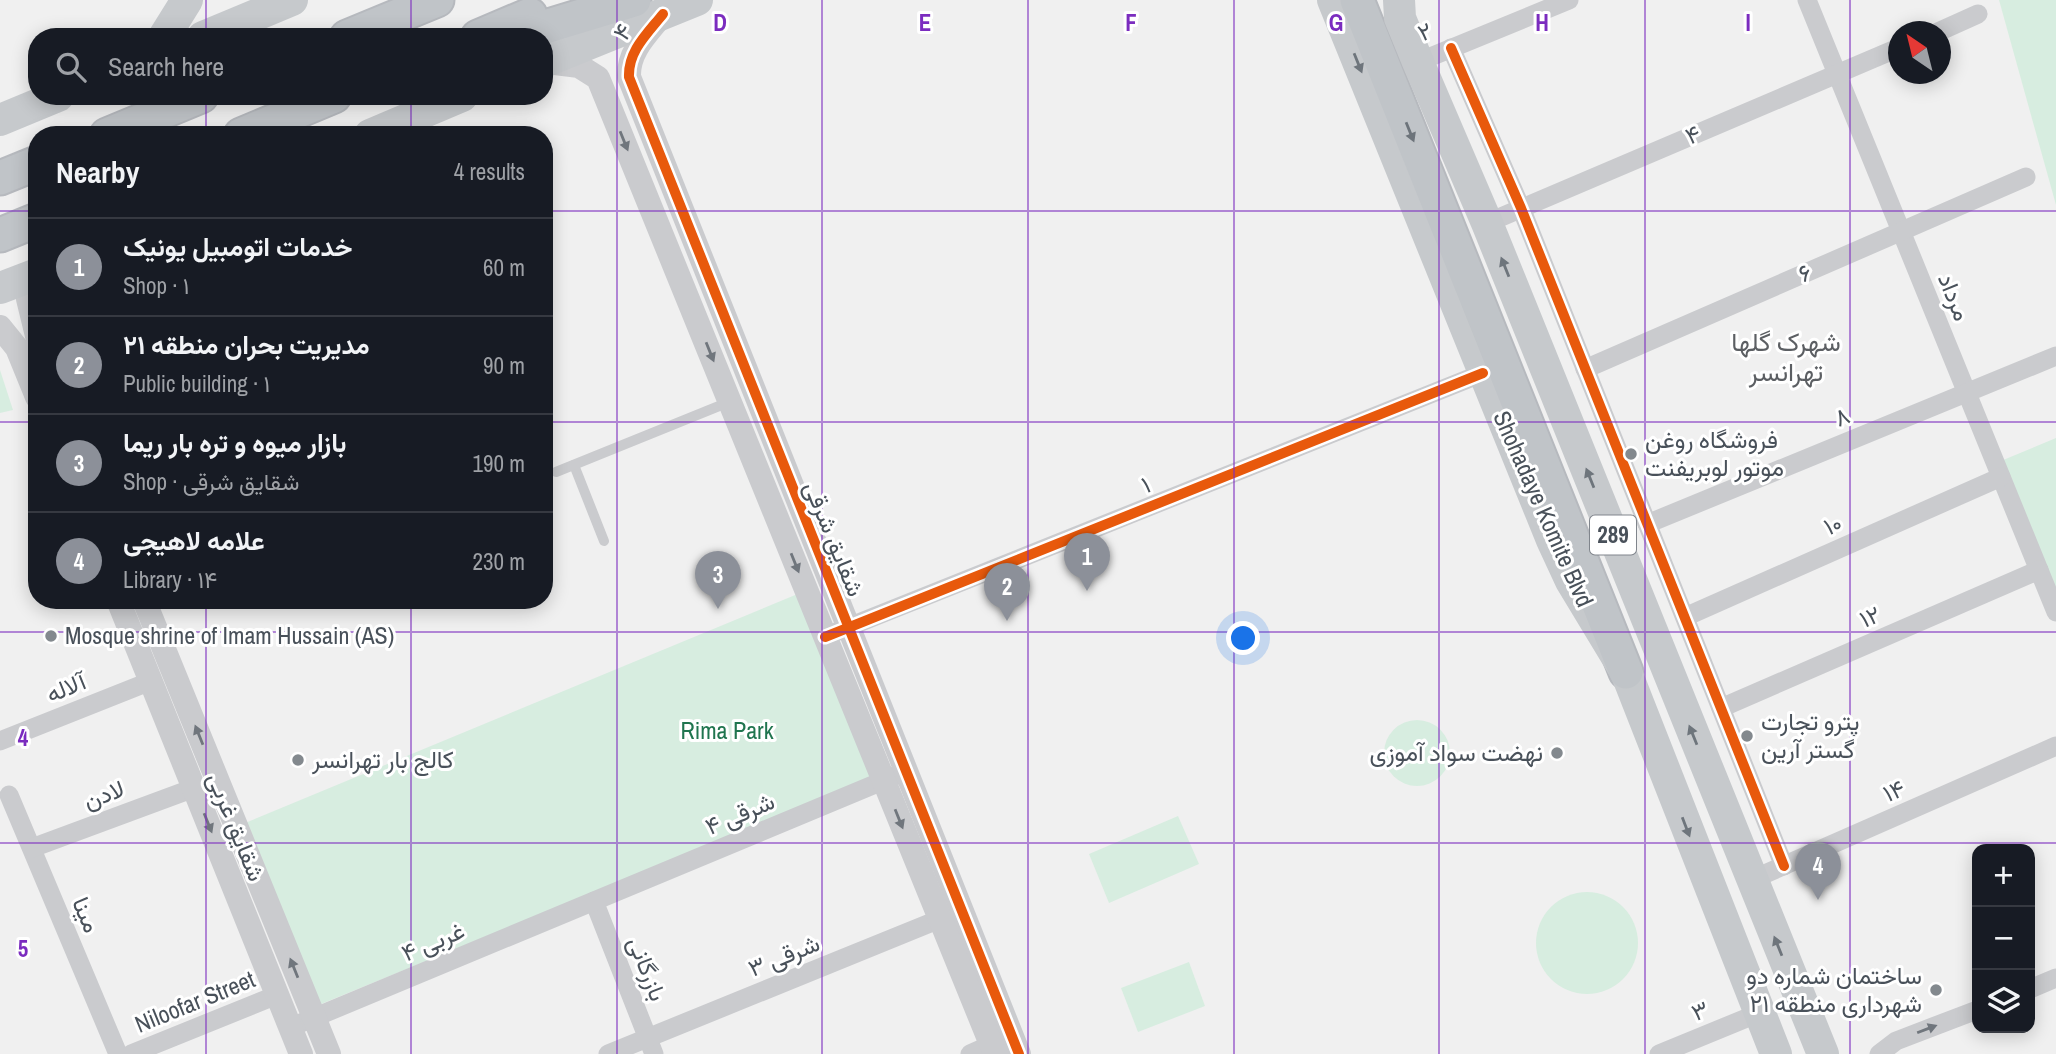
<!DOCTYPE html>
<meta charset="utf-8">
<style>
:root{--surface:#171b24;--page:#242831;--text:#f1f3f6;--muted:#9ea1a6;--line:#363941;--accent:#8c9099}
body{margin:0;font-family:"Archivo Narrow",Vazirmatn,sans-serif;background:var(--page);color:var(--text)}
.controls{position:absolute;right:21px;bottom:21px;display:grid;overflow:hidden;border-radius:14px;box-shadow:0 4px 18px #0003}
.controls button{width:63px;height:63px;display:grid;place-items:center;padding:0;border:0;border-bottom:2px solid var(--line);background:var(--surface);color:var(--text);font:35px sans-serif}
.compass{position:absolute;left:1888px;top:21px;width:63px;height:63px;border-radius:50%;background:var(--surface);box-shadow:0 4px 18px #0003;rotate:325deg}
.you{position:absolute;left:1244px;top:639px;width:24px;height:24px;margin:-18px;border:5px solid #fff;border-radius:50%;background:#1a73e8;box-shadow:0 0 0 10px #1a73e833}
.badge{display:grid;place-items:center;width:46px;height:46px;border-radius:50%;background:var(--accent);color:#fff;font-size:23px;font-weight:700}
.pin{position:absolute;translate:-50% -58px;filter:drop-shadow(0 2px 4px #0008)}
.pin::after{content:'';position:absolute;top:37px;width:24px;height:21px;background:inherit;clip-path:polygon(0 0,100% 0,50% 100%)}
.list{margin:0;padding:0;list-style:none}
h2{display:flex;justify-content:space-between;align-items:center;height:91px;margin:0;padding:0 28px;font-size:30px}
h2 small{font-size:23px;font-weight:400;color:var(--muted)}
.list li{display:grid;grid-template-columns:46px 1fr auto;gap:21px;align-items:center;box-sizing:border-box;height:98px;padding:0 28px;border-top:2px solid var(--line)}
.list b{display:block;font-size:26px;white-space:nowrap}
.list p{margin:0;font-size:23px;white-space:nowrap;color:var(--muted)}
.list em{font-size:23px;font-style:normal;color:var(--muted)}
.icon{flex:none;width:38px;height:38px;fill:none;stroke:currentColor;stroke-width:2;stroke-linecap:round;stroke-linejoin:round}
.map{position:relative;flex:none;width:2056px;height:1054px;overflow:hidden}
.search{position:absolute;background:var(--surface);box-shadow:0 4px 18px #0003;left:28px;top:28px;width:525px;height:77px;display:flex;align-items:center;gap:18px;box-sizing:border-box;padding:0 24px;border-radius:28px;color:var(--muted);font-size:26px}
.panel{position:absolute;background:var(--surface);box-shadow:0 4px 18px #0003;left:28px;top:126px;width:525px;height:483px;border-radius:28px}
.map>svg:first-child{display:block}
.green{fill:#d7ede0}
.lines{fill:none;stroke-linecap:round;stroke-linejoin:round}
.trunk-casing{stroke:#b6b9be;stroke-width:37}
.service{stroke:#cacbce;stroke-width:10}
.minor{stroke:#cacbce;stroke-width:19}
.tertiary{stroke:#cacbce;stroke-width:24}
.primary{stroke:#c6c9cc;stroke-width:32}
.trunk{stroke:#c0c4c8;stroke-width:33}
.cycleway-casing{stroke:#fff;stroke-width:15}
.cycleway{stroke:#e8590c;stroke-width:10}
.oneway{fill:#6e757c}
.oneway2{fill:#6d747b}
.oneway3{fill:#70767d}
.grid{fill:none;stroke:#7b2cbf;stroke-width:2;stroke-opacity:0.55}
.poi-dot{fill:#83898e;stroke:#fff;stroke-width:2.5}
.labels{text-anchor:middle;stroke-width:6;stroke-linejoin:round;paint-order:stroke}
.shield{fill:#fff;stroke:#80858c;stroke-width:2}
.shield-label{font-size:23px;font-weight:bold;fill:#49515a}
.street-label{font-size:24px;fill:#49515a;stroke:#fff}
.poi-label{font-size:24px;fill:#49515a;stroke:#fff;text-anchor:start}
.park-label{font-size:24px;fill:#20754f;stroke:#fff}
.neighbourhood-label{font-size:26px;fill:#5c5f63;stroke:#fff}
.grid-label{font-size:23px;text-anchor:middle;font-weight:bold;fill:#7b2cbf;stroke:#fff;stroke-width:6;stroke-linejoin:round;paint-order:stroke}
</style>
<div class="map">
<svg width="2056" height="1054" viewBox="0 0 2056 1054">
<rect width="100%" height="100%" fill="#f0f0f0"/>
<g class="green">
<path d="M 1999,0 L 2056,0 L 2056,205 Z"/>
<path d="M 0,370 L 13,410 L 0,413 Z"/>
<path d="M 2056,438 L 2056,610 L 1996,463 Z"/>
<path d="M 800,593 L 873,778 L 304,1011 L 233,828 Z"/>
<circle cx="1417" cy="753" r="33"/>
<path d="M 1178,816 L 1199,864 L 1109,903 L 1089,854 Z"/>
<circle cx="1587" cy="943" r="51"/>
<path d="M 1189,962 L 1205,1006 L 1138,1032 L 1121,988 Z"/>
</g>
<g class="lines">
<defs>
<g id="trunk">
<path d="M 1357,0 L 1626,672"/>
<path d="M 347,37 L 437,0"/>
<path d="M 478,37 L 530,15"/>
<path d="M 512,37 L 634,0"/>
<path d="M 107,135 L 201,96"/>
<path d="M 241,135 L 334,96"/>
<path d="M 0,178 L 37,163"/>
<path d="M 0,235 L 37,220"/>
</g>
</defs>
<use href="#trunk" class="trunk-casing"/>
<g class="service">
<path d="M 574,465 L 604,541"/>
<path d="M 556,472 L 729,402"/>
</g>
<g class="minor">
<path d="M 1807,0 L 2056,612"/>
<path d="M 1938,32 L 1978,14"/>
<path d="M 1451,48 L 1521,208 L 1784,866"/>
<path d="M 1418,62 L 1569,0"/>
<path d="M 1487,223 L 1898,48"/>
<path d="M 1585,369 L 2026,177"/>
<path d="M 1647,524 L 2056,356"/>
<path d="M 1685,617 L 2001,477"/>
<path d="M 836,632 L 1483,373"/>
<path d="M 1721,708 L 2039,570"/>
<path d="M 0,741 L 151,681"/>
<path d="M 9,795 L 118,1054"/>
<path d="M 32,848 L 194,788"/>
<path d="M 1751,880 L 2056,746"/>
<path d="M 594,901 L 654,1054"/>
<path d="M 2030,989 L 2056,978"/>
<path d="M 301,1023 L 897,775"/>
<path d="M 131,1054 L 277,995"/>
<path d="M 608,1054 L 940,919"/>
<path d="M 970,1054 L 1004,1039"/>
<path d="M 1659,1054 L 1759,1013"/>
<path d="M 1879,1054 L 1896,1041 L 1977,1010"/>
</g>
<g class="tertiary">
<path d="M 663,14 C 647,34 628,51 629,77 L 1019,1054"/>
<path d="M 547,62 L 579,66 L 598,78 L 995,1054"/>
<path d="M 36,275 L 28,299 L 37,336"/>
<path d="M 0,327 L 17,348 L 37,397"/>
<path d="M 118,600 L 301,1054"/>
<path d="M 144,600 L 329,1054"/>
</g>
<g class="primary">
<path d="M 1333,0 L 1552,540 L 1571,581 L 1626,672 L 1776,1054"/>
<path d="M 1399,0 L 1400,18 L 1418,62 L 1487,223 L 1823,1054"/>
<path d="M 164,37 L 187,0"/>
<path d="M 203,37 L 292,0"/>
<path d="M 544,62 L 697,0"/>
<path d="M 0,120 L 58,96"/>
<path d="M 370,135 L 462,96"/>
<path d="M 0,288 L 37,274"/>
</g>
<use href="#trunk" class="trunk"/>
<defs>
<g id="cycleway">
<path d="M 663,14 C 647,34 628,51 629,77 L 1019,1054"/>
<path d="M 1451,48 L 1521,208 L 1784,866"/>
<path d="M 825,637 L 1483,373"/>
</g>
</defs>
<use href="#cycleway" class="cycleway-casing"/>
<use href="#cycleway" class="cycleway"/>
</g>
<defs><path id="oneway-solid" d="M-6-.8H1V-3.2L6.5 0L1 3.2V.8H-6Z" transform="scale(1.75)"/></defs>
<g class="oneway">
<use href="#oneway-solid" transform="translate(1358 63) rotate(68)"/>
<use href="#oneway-solid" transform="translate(1505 267) rotate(-112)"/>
<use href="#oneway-solid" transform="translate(1590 478) rotate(-112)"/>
<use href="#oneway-solid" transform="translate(1693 735) rotate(-112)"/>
<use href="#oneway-solid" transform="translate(1686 827) rotate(69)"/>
<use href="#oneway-solid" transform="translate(1778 946) rotate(-112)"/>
</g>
<use class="oneway2" href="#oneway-solid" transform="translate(1410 132) rotate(68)"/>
<g class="oneway3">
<use href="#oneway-solid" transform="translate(624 141) rotate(68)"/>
<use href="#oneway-solid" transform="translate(710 352) rotate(68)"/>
<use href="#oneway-solid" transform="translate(795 563) rotate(68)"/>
<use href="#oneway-solid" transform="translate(199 735) rotate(-112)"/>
<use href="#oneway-solid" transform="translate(899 819) rotate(68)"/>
<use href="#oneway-solid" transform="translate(208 823) rotate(68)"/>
<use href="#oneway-solid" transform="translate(294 968) rotate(-112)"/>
<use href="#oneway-solid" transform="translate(1927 1029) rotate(-21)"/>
</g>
<path class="grid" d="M 206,0 L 206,37M 411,0 L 411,37M 617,0 L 617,1054M 822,0 L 822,1054M 1028,0 L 1028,1054M 1234,0 L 1234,1054M 1439,0 L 1439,1054M 1645,0 L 1645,1054M 1850,0 L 1850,1054M 206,96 L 206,135M 411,96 L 411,135M 0,211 L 37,211M 544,211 L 2056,211M 0,422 L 37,422M 544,422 L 2056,422M 206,600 L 206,1054M 411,600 L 411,1054M 0,632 L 2056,632M 0,843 L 2056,843"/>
<g class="poi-dot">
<circle cx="1631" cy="454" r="7"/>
<circle cx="51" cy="636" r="7"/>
<circle cx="1747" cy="736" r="7"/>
<circle cx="1557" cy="753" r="7"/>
<circle cx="298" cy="760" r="7"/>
<circle cx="1936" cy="990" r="7"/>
</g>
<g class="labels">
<rect class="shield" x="1590" y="515.5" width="46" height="39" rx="5"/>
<g class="shield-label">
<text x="1613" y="543">289</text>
</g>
<g class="street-label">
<text transform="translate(623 32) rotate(-55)" y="8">۴</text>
<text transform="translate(1425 32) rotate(-23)" y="8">۲</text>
<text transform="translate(1693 135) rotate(-23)" y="8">۴</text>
<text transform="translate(1805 273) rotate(-24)" y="8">۶</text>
<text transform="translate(1954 297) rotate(68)" y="8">مرداد</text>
<text transform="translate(1842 417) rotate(-22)" y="8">۸</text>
<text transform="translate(1146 485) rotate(-22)" y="8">۱</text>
<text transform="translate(1543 509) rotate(66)" y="8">Shohadaye Komite Blvd</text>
<text transform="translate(1833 525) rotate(-24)" y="8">۱۰</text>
<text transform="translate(834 539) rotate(68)" y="8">شقایق شرقی</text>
<text transform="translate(1870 617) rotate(-24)" y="8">۱۲</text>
<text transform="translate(66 688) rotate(-22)" y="8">آلاله</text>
<text transform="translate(1894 791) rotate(-24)" y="8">۱۴</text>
<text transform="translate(104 795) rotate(-20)" y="8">لادن</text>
<text transform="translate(740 814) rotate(-23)" y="8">۴ شرقی</text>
<text transform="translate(236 827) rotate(68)" y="8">شقایق غربی</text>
<text transform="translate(86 915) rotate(67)" y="8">مینا</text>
<text transform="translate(433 942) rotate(-23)" y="8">۴ غربی</text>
<text transform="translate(784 956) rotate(-22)" y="8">۳ شرقی</text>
<text transform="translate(647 969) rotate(69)" y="8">بازرگانی</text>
<text transform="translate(195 1002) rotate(-22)" y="8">Niloofar Street</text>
<text transform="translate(1700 1011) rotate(-22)" y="8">۳</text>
</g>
<g class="poi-label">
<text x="1645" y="448">فروشگاه روغن<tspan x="1645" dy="28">موتور لوبریفنت</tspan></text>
<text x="65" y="644">Mosque shrine of Imam Hussain (AS)</text>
<text x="1761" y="730">پترو تجارت<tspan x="1761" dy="28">گستر آرین</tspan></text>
<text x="1543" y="761" text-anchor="end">نهضت سواد آموزی</text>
<text x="312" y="768">کالج بار تهرانسر</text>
<text x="1922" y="984" text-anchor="end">ساختمان شماره دو<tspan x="1922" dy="28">شهرداری منطقه ۲۱</tspan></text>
</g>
<g class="park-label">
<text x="727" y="739">Rima Park</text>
</g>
<g class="neighbourhood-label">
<text x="1786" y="351">شهرک گلها<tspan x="1786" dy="30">تهرانسر</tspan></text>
</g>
</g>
<g class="grid-label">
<text x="720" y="31">D</text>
<text x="925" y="31">E</text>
<text x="1131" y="31">F</text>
<text x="1336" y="31">G</text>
<text x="1542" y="31">H</text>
<text x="1748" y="31">I</text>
<text x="23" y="746">4</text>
<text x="23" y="957">5</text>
</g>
</svg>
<div class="controls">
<button>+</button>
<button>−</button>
<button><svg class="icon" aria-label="layers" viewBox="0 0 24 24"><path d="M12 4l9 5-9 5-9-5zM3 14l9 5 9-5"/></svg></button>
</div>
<svg class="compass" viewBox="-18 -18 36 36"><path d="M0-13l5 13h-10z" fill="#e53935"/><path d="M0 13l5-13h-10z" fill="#9ea1a6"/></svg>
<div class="you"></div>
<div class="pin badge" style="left:1087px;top:591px">1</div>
<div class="pin badge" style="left:1007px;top:621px">2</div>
<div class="pin badge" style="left:718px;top:609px">3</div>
<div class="pin badge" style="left:1818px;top:900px">4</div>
<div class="search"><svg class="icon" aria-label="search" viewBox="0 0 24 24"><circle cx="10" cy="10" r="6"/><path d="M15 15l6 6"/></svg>Search here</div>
<section class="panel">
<h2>Nearby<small>4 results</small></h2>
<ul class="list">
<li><span class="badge">1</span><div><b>خدمات اتومبیل یونیک</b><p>Shop · ۱</p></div><em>60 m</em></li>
<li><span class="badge">2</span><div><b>مدیریت بحران منطقه ۲۱</b><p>Public building · ۱</p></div><em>90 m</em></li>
<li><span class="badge">3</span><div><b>بازار میوه و تره بار ریما</b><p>Shop · شقایق شرقی</p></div><em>190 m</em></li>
<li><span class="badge">4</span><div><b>علامه لاهیجی</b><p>Library · ۱۴</p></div><em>230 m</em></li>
</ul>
</section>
</div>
